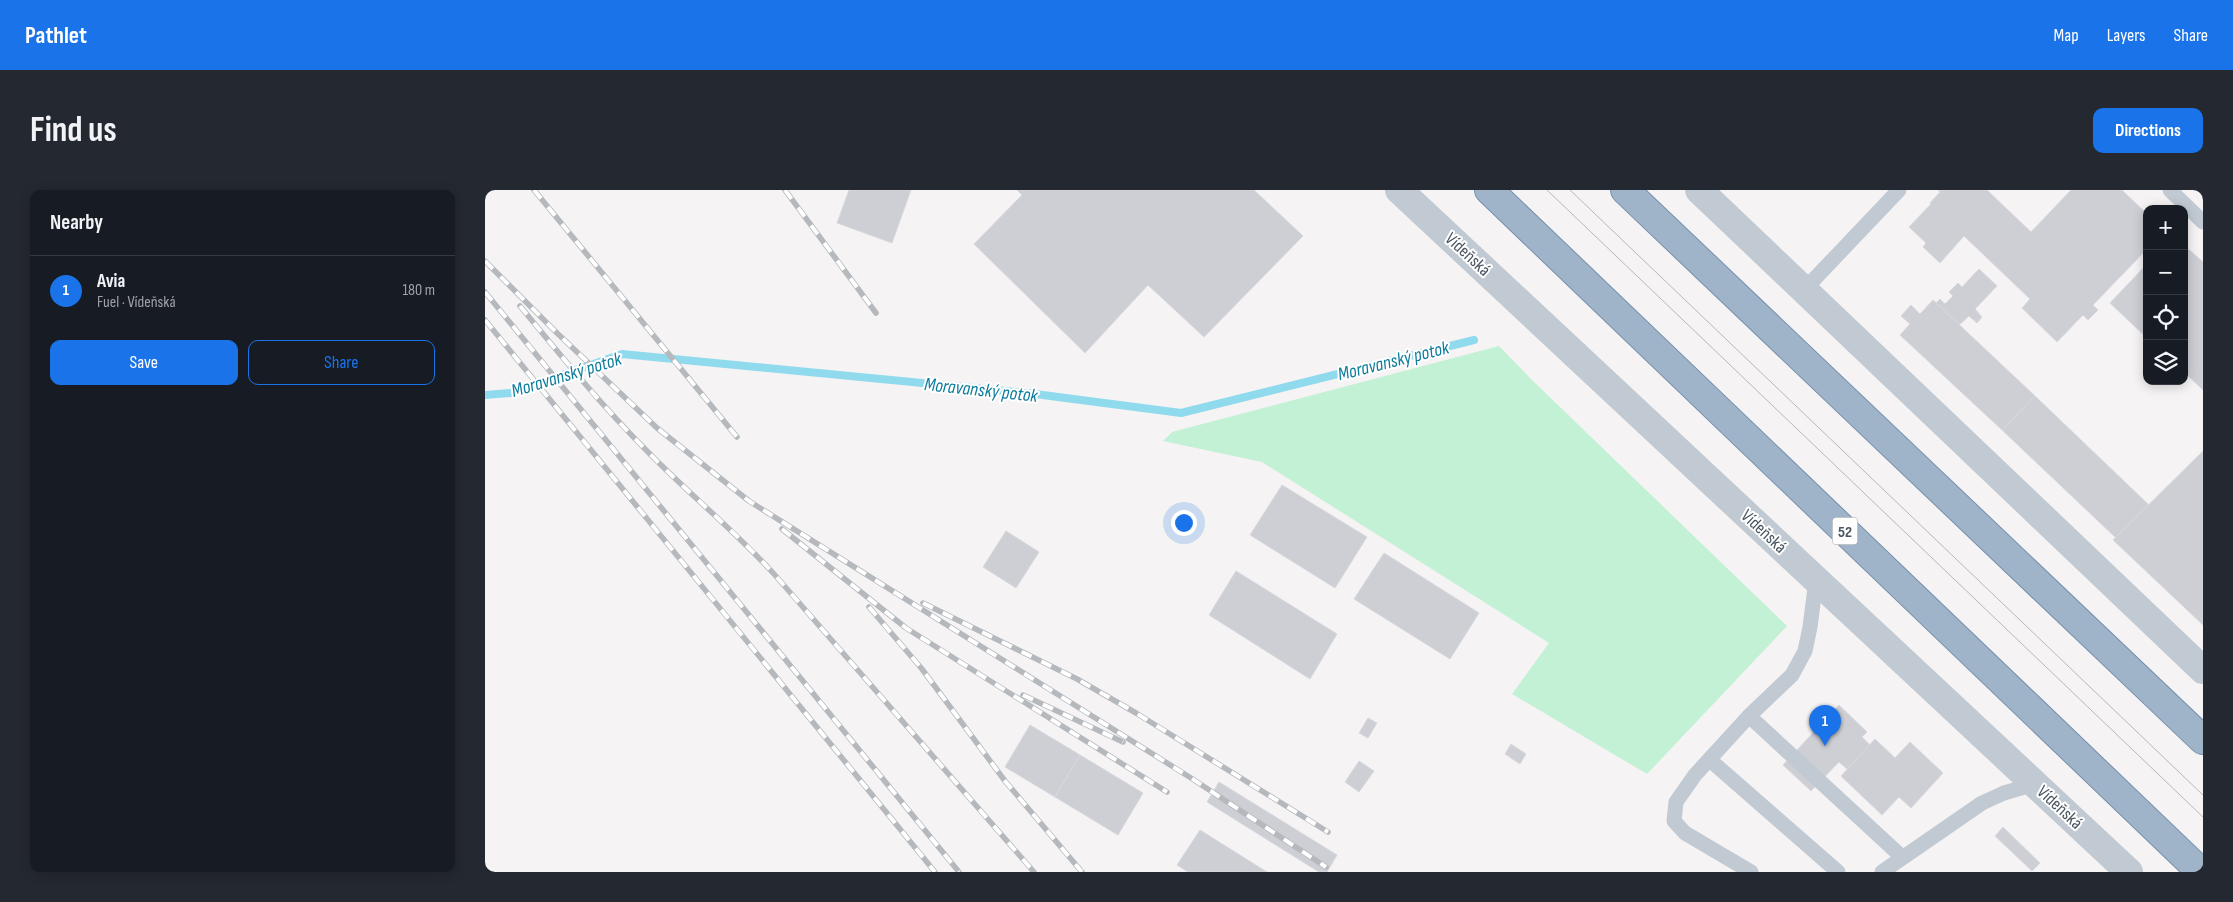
<!DOCTYPE html>
<meta charset="utf-8">
<style>
:root{--surface:#171b24;--page:#242831;--text:#f1f3f6;--muted:#9ea1a6;--line:#363941;--accent:#1a73e8}
body{margin:0;font-family:"Sofia Sans Condensed",sans-serif;background:var(--page);color:var(--text)}
.controls{position:absolute;right:15px;top:15px;display:grid;overflow:hidden;border-radius:10px;box-shadow:0 2px 12px #0003}
.controls button{width:45px;height:45px;display:grid;place-items:center;padding:0;border:0;border-bottom:1px solid var(--line);background:var(--surface);color:var(--text);font:25px sans-serif}
.you{position:absolute;left:698px;top:332px;width:18px;height:18px;margin:-12px;border:4px solid #fff;border-radius:50%;background:#1a73e8;box-shadow:0 0 0 8px #1a73e833}
.badge{display:grid;place-items:center;width:32px;height:32px;border-radius:50%;background:var(--accent);color:#fff;font-size:16px;font-weight:700}
.pin{position:absolute;translate:-50% -41px;filter:drop-shadow(0 1px 2px #0008)}
.pin::after{content:'';position:absolute;top:26px;width:18px;height:15px;background:inherit;clip-path:polygon(0 0,100% 0,50% 100%)}
.list{margin:0;padding:0;list-style:none}
h2{display:flex;justify-content:space-between;align-items:center;height:65px;margin:0;padding:0 20px;font-size:21px}
h2 small{font-size:16px;font-weight:400;color:var(--muted)}
.list li{display:grid;grid-template-columns:32px 1fr auto;gap:15px;align-items:center;box-sizing:border-box;height:70px;padding:0 20px;border-top:1px solid var(--line)}
.list b{display:block;font-size:19px;white-space:nowrap}
.list p{margin:0;font-size:16px;white-space:nowrap;color:var(--muted)}
.list em{font-size:16px;font-style:normal;color:var(--muted)}
.actions{display:flex;gap:10px;padding:15px 20px}
.actions a{flex:1;padding:11px 0;border:1px solid var(--accent);border-radius:10px;text-align:center;font-size:18px;color:var(--accent)}
.actions .main{background:var(--accent);color:#fff}
.icon{flex:none;width:28px;height:28px;fill:none;stroke:currentColor;stroke-width:2;stroke-linecap:round;stroke-linejoin:round}
.map{position:relative;flex:none;width:1718px;height:682px;overflow:hidden;border-radius:10px}
header{display:flex;align-items:center;gap:30px;box-sizing:border-box;height:70px;padding:0 25px;background:var(--accent);color:#fff}
header strong{font-size:24px}
nav{display:flex;gap:28px;margin-inline-start:auto;font-size:18px}
.intro{display:flex;align-items:center;justify-content:space-between;box-sizing:border-box;height:120px;padding:0 30px}
h1{margin:0;font-size:35px}
.button{padding:12px 22px;border-radius:10px;background:var(--accent);color:#fff;font-size:18px;font-weight:700}
main{display:flex;gap:30px;padding:0 30px}
aside{flex:1;background:var(--surface);border-radius:10px;box-shadow:0 2px 12px #0003}
.map>svg:first-child{display:block}
.green{fill:#c3f1d5}
.lines{fill:none;stroke-linecap:round;stroke-linejoin:round}
.stream{stroke:#90daee;stroke-width:8}
.building{fill:#cdcfd5;stroke:#d7d9de}
.trunk-casing{stroke:#7690ad;stroke-width:30}
.service{stroke:#c1cad2;stroke-width:15}
.tertiary{stroke:#c1cad2;stroke-width:28}
.trunk{stroke:#9fb4c9;stroke-width:28}
.tram{stroke:#b5b8bd;stroke-width:1}
.rail-casing{stroke:#b5b8bd;stroke-width:5.5}
.rail{stroke:#fff;stroke-width:4;stroke-dasharray:11;stroke-linecap:butt}
.labels{text-anchor:middle;stroke-width:4;stroke-linejoin:round;paint-order:stroke}
.shield{fill:#fff;stroke:#808990;stroke-width:1}
.shield-label{font-size:16px;font-weight:bold;fill:#4a5661}
.street-label{font-size:18px;fill:#4a5661;stroke:#fff}
.water-label{font-size:19px;font-style:italic;fill:#0c7c9b;stroke:#fff}
</style>
<header>
<strong>Pathlet</strong>
<nav><a>Map</a><a>Layers</a><a>Share</a></nav>
</header>
<div class="intro"><h1>Find us</h1><a class="button">Directions</a></div>
<main>
<aside>
<h2>Nearby<small></small></h2>
<ul class="list">
<li><span class="badge">1</span><div><b>Avia</b><p>Fuel · Vídeňská</p></div><em>180 m</em></li>
</ul>
<div class="actions"><a class="main">Save</a><a>Share</a></div>
</aside>
<div class="map">
<svg width="1718" height="682" viewBox="0 0 1718 682">
<rect width="100%" height="100%" fill="#f5f3f3"/>
<path class="green" d="M 1014,156 L 1047,190 L 1302,436 L 1162,584 L 1027,504 L 1064,453 L 777,272 L 678,251 L 687,242 Z"/>
<g class="lines">
<path class="stream" d="M 0,205 L 26,203 L 137,164 L 550,204 L 696,223 L 989,150"/>
</g>
<g class="building">
<path d="M 364,0 L 426,0 L 407,53 L 352,33 Z"/>
<path d="M 532,0 L 769,0 L 818,46 L 719,147 L 663,95 L 600,163 L 489,54 L 537,5 Z"/>
<path d="M 1453,0 L 1502,0 L 1546,42 L 1586,0 L 1637,0 L 1662,24 L 1662,59 L 1608,115 L 1613,120 L 1603,130 L 1598,125 L 1572,152 L 1537,118 L 1545,109 L 1479,46 L 1455,73 L 1438,57 L 1441,53 L 1424,37 L 1446,14 L 1445,13 L 1455,2 Z"/>
<path d="M 1699,55 L 1718,72 L 1718,200 L 1699,182 Z"/>
<path d="M 1662,74 L 1662,148 L 1625,113 Z"/>
<path d="M 1494,79 L 1512,96 L 1490,119 L 1497,127 L 1492,133 L 1484,126 L 1474,135 L 1451,113 L 1455,109 L 1460,114 L 1468,106 L 1464,102 L 1473,93 L 1477,97 Z"/>
<path d="M 1448,110 L 1550,206 L 1517,240 L 1415,145 L 1425,134 L 1416,126 L 1426,115 L 1435,124 Z"/>
<path d="M 1550,206 L 1664,315 L 1631,348 L 1517,240 Z"/>
<path d="M 1718,261 L 1718,435 L 1628,350 Z"/>
<path d="M 797,295 L 882,347 L 850,398 L 765,345 Z"/>
<path d="M 521,341 L 554,362 L 531,398 L 498,377 Z"/>
<path d="M 899,363 L 994,423 L 965,469 L 869,409 Z"/>
<path d="M 751,381 L 852,444 L 825,489 L 724,425 Z"/>
<path d="M 1354,515 L 1382,542 L 1377,547 L 1385,555 L 1362,579 L 1354,572 L 1326,601 L 1298,575 Z"/>
<path d="M 883,528 L 892,533 L 883,548 L 874,543 Z"/>
<path d="M 545,535 L 595,565 L 570,607 L 520,577 Z"/>
<path d="M 1390,549 L 1410,568 L 1425,552 L 1458,583 L 1426,618 L 1414,607 L 1397,625 L 1356,586 Z"/>
<path d="M 1026,554 L 1041,564 L 1035,574 L 1020,564 Z"/>
<path d="M 595,565 L 658,603 L 633,645 L 570,607 Z"/>
<path d="M 874,571 L 889,581 L 874,602 L 860,592 Z"/>
<path d="M 734,592 L 852,665 L 842,682 L 834,682 L 722,612 Z"/>
<path d="M 1518,637 L 1555,673 L 1547,681 L 1510,646 Z"/>
<path d="M 715,640 L 782,682 L 703,682 L 692,675 Z"/>
</g>
<g class="lines">
<defs>
<g id="trunk">
<path d="M 1004,0 L 1716,682"/>
<path d="M 1140,0 L 1718,550"/>
</g>
</defs>
<use href="#trunk" class="trunk-casing"/>
<g class="service">
<path d="M 1685,0 L 1718,32"/>
<path d="M 1319,100 L 1414,0"/>
<path d="M 1264,526 L 1417,667"/>
<path d="M 1225,570 L 1353,682"/>
<path d="M 1266,682 L 1200,643 L 1189,631 L 1191,612 L 1210,585 L 1264,526 L 1307,485 L 1320,461 L 1325,437 L 1331,390"/>
<path d="M 1397,682 L 1497,613 L 1519,603 L 1550,594"/>
</g>
<g class="tertiary">
<path d="M 914,0 L 1644,682"/>
<path d="M 1214,0 L 1718,480"/>
</g>
<use href="#trunk" class="trunk"/>
<g class="tram">
<path d="M 1062,0 L 1718,627"/>
<path d="M 1085,0 L 1718,605"/>
</g>
<defs>
<g id="rail">
<path d="M 49,0 L 252,247"/>
<path d="M 300,0 L 391,123"/>
<path d="M 0,71 L 73,144 L 172,238 L 264,311 L 706,588 L 841,677"/>
<path d="M 0,102 L 474,682"/>
<path d="M 35,116 C 76,166 117,216 163,262 C 204,304 250,341 289,384 L 549,682"/>
<path d="M 0,130 L 450,682"/>
<path d="M 297,339 L 421,438 L 682,602"/>
<path d="M 438,413 L 592,489 L 651,523 L 843,642"/>
<path d="M 384,417 L 437,479 L 520,591 L 597,682"/>
<path d="M 538,505 L 638,552"/>
</g>
</defs>
<use href="#rail" class="rail-casing"/>
<use href="#rail" class="rail"/>
</g>
<g class="labels">
<rect class="shield" x="1347.5" y="327.5" width="25" height="27" rx="4"/>
<g class="shield-label">
<text x="1360" y="347">52</text>
</g>
<g class="street-label">
<text transform="translate(983 64) rotate(43)" y="6">Vídeňská</text>
<text transform="translate(1279 341) rotate(43)" y="6">Vídeňská</text>
<text transform="translate(1575 617) rotate(43)" y="6">Vídeňská</text>
</g>
<g class="water-label">
<text transform="translate(908 170) rotate(-14)" y="7">Moravanský potok</text>
<text transform="translate(81 184) rotate(-17)" y="7">Moravanský potok</text>
<text transform="translate(496 199) rotate(6)" y="7">Moravanský potok</text>
</g>
</g>
</svg>
<div class="controls">
<button>+</button>
<button>−</button>
<button><svg class="icon" aria-label="locate" viewBox="0 0 24 24"><circle cx="12" cy="12" r="6"/><path d="M12 2v4M12 18v4M2 12h4M18 12h4"/></svg></button>
<button><svg class="icon" aria-label="layers" viewBox="0 0 24 24"><path d="M12 4l9 5-9 5-9-5zM3 14l9 5 9-5"/></svg></button>
</div>
<div class="you"></div>
<div class="pin badge" style="left:1340px;top:556px">1</div>
</div>
</main>
